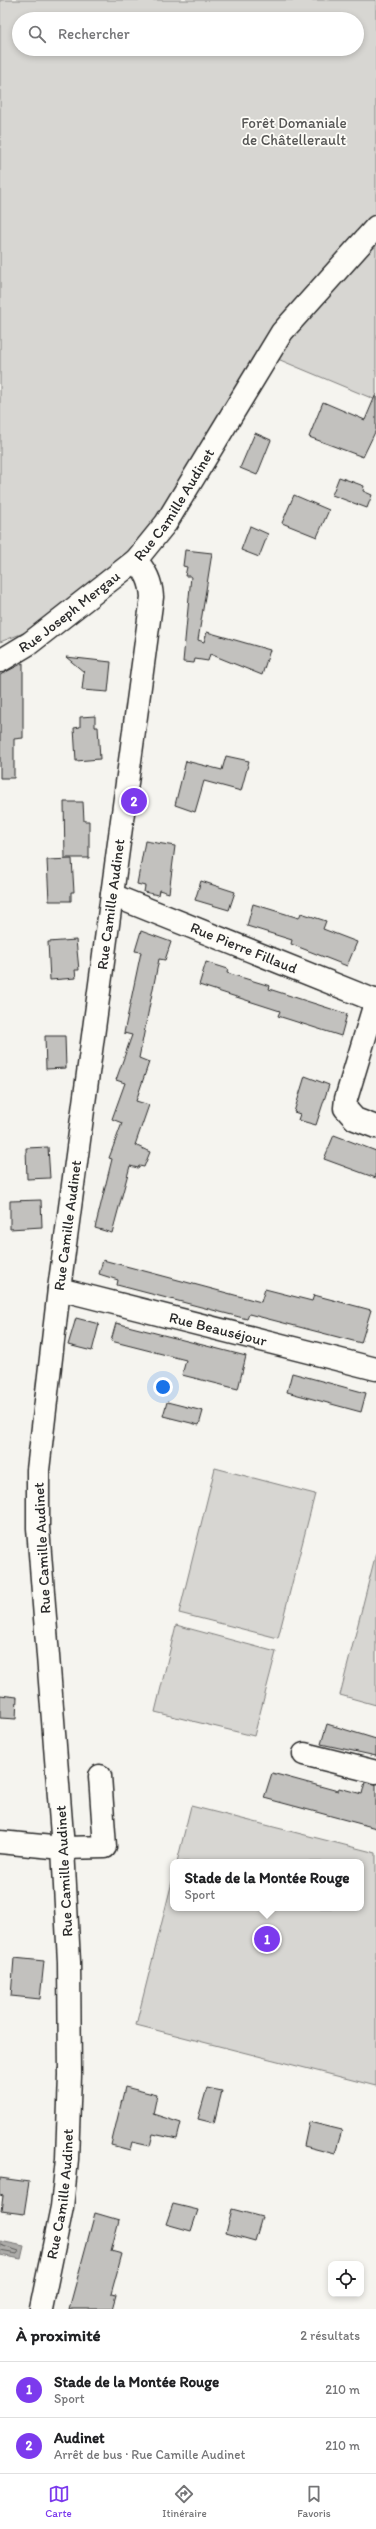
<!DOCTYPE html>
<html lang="fr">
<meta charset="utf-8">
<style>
:root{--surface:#fff;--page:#f2f2f2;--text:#202124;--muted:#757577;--line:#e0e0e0;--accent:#7c3aed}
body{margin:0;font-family:Itim,sans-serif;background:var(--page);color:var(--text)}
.controls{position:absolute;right:12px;bottom:12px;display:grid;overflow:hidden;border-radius:8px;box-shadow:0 2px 6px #0003}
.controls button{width:36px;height:36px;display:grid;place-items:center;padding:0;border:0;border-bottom:1px solid var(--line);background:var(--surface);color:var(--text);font:20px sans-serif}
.you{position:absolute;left:163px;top:1387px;width:14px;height:14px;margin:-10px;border:3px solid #fff;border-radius:50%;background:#1a73e8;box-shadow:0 0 0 6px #1a73e833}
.badge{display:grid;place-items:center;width:26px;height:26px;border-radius:50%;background:var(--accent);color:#fff;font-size:13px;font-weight:700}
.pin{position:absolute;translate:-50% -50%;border:2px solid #fff;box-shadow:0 1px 4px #0006}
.popup{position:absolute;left:170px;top:1859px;width:194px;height:52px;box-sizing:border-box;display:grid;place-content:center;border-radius:8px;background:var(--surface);filter:drop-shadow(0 1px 3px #0005);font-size:13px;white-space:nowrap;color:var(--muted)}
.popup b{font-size:15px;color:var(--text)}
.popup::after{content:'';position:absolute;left:50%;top:100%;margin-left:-8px;border:8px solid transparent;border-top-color:var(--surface)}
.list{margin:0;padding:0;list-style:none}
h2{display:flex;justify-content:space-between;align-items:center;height:52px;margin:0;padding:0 16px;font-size:17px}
h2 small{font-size:13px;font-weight:400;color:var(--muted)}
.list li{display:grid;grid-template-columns:26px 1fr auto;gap:12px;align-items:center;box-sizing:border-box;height:56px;padding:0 16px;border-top:1px solid var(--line)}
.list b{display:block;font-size:15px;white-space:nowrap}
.list p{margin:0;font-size:13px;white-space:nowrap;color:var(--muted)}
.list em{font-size:13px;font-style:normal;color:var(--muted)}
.icon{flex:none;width:22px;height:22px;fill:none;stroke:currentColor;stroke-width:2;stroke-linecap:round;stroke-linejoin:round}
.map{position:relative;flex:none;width:376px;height:2309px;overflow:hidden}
.search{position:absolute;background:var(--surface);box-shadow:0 2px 6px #0003;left:12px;right:12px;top:12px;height:44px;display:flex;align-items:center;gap:10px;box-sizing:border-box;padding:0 14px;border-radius:22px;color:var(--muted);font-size:15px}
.sheet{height:164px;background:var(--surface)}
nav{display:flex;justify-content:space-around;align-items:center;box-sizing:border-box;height:56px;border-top:1px solid var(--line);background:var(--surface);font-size:11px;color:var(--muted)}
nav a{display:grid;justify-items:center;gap:2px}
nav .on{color:var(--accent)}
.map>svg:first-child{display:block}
.green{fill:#d7d6d2;stroke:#81807e;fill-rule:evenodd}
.water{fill:#adaca9;stroke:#797877}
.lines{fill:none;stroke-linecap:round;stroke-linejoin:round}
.shore{stroke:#5f5f5d;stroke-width:1}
.building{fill:#c2c1be;stroke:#2b2b2b}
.minor-casing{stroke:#2b2b2b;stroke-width:25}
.minor{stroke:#fdfcf7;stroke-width:22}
.labels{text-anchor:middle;stroke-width:3.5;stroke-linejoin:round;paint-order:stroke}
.park-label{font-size:15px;fill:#565655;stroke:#fdfcf7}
.street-label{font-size:15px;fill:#2b2b2b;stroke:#fdfcf7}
</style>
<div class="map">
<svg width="376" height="2309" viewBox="0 0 376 2309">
<rect width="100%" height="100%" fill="#f5f4ef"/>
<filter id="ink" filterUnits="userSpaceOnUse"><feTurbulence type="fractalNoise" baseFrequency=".025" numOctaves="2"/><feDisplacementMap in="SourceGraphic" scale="8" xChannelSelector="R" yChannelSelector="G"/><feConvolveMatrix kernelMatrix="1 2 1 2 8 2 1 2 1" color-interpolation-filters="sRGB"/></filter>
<g filter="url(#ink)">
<g class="green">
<path d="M 0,0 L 376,0 L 376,400 L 261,352 L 154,523 L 123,559 L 26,632 L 0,642 ZM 19,19 L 357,19 L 357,49 L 19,49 Z"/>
<path d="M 215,1468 L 315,1494 L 278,1638 L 179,1613 Z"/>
<path d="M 376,1553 L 376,1705 L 340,1695 Z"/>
<path d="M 176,1625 L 276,1652 L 254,1736 L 155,1712 Z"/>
<path d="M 191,1806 L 376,1853 L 376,2086 L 136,2025 L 173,1878 L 173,1908 L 361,1908 L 361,1862 L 177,1862 Z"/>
</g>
<path class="water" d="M 0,2241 L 24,2246 L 21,2259 L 0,2255 Z"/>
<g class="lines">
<path class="shore" d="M 0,2245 L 19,2251 L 17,2254 L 0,2251"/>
</g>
<g class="building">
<path d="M 376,394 L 376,430 L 363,457 L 309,437 L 323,402 L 365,420 Z"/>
<path d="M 255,433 L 271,440 L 257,475 L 240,468 Z"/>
<path d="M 339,477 L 364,486 L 363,491 L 372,495 L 367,508 L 332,495 Z"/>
<path d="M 294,495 L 329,510 L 317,537 L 282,523 Z"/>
<path d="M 250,526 L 268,534 L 259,557 L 241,550 Z"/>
<path d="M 185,550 L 212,553 L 198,640 L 204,642 L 207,632 L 270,650 L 262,675 L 210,654 L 208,661 L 195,659 L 194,663 L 183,662 L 191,576 L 185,576 L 187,567 L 183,566 Z"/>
<path d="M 66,657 L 111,662 L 108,692 L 82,690 L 84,672 Z"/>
<path d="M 23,663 L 23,738 L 14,739 L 14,778 L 0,778 L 0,675 Z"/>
<path d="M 95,716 L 95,727 L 98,727 L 100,759 L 76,761 L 74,728 L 80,727 L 80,717 Z"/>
<path d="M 226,756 L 249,761 L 241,791 L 204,781 L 195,812 L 175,805 L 186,761 L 222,770 Z"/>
<path d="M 64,802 L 83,802 L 84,821 L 89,821 L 89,858 L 65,858 Z"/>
<path d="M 145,841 L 175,846 L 169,893 L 159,890 L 158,895 L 144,892 L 145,886 L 137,884 Z"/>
<path d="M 72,859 L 74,892 L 71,892 L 71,901 L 49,901 L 47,860 Z"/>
<path d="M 201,881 L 235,892 L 229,910 L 195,900 Z"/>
<path d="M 253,904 L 299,918 L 301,913 L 326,921 L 323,929 L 357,942 L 347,966 L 291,944 L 292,940 L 247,926 Z"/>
<path d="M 141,931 L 171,942 L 165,960 L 159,959 L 139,1058 L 149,1062 L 136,1101 L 149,1105 L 135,1145 L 150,1152 L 144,1167 L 139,1166 L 138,1168 L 130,1166 L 112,1233 L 95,1228 L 112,1159 L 109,1158 L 122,1123 L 112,1119 L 125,1083 L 116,1080 L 132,1035 L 124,1033 L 141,952 L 135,951 Z"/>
<path d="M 76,940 L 79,970 L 75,970 L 76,978 L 50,980 L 48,942 Z"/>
<path d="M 206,962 L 228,969 L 227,973 L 270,986 L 269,989 L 347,1014 L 341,1036 L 278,1016 L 280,1011 L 199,985 Z"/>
<path d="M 45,1036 L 65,1036 L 66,1068 L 46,1069 Z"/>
<path d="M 305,1076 L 329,1085 L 316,1125 L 298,1120 L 300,1114 L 294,1112 Z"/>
<path d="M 334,1135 L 376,1151 L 376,1178 L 324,1159 Z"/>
<path d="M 48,1147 L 50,1178 L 27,1179 L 26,1148 Z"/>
<path d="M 41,1200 L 42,1227 L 10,1229 L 10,1201 Z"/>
<path d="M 103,1260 L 261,1302 L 265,1289 L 312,1301 L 314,1295 L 371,1310 L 361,1343 L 249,1314 L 247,1319 L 117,1285 L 118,1280 L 99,1274 Z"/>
<path d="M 76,1318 L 99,1324 L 92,1351 L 68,1345 Z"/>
<path d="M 116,1323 L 246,1356 L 238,1389 L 182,1375 L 186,1360 L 111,1341 Z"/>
<path d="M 292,1373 L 366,1393 L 361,1412 L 287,1392 Z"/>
<path d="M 167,1402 L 203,1411 L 199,1425 L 163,1416 Z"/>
<path d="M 0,1695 L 17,1697 L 16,1719 L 0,1718 Z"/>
<path d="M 327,1724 L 376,1739 L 376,1756 L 321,1744 Z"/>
<path d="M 272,1773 L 338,1791 L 339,1788 L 362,1794 L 365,1782 L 376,1784 L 376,1828 L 264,1798 Z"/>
<path d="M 14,1958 L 44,1961 L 40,1999 L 11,1996 Z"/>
<path d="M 125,2087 L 157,2095 L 153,2114 L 181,2123 L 177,2139 L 153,2134 L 150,2146 L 132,2142 L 130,2150 L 111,2145 Z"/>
<path d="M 207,2088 L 222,2091 L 214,2123 L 198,2119 Z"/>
<path d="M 309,2122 L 342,2130 L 335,2154 L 304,2146 Z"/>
<path d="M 0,2178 L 29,2182 L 24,2214 L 1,2211 L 3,2196 L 0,2195 Z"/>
<path d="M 173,2204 L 198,2210 L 191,2231 L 166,2224 Z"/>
<path d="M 232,2209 L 262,2217 L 255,2241 L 226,2233 Z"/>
<path d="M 95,2213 L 119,2220 L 111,2251 L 122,2254 L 111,2294 L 116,2295 L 112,2309 L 69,2309 Z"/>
</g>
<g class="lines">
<defs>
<g id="minor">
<path id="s1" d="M 0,661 L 30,643 L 136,560 L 166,523 L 282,332 L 376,227"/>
<path id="s2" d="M 112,895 L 376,1001"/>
<path d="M 376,1000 L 346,1099 L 345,1108 L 355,1119 L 376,1127"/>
<path id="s3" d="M 59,1289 L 376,1369"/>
<path d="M 304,1754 L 376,1772"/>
<path d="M 0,1842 L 63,1848 L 105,1847 L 100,1776"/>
<path id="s4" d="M 41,2309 L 62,2207 L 67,2159 L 70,2075 L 69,1962 L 63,1848 L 38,1528 L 38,1470 L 59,1289 L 152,597 C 151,581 146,572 136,560"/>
</g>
</defs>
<use href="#minor" class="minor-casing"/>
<use href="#minor" class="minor"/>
</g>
</g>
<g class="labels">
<g class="park-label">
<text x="294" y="128">Forêt Domaniale<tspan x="294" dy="17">de Châtellerault</tspan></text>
</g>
<g class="street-label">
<text dy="5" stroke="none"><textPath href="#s1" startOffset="237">Rue Camille Audinet</textPath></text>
<text dy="5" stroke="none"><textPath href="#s1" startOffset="85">Rue Joseph Mergau</textPath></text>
<text dy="5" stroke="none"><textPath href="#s4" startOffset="1413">Rue Camille Audinet</textPath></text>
<text dy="5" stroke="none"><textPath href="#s2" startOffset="142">Rue Pierre Fillaud</textPath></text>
<text dy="5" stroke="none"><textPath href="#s4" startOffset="1089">Rue Camille Audinet</textPath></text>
<text dy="5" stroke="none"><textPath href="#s3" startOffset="164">Rue Beauséjour</textPath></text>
<text transform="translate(42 1548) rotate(-93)" y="5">Rue Camille Audinet</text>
<text transform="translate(64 1871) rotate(-93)" y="5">Rue Camille Audinet</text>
<text dy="5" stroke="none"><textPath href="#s4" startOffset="117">Rue Camille Audinet</textPath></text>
</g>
</g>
</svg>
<div class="controls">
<button><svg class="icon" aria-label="locate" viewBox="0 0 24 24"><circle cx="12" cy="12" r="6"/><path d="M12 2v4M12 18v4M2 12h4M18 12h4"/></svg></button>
</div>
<div class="you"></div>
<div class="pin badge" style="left:267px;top:1939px">1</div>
<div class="popup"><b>Stade de la Montée Rouge</b>Sport</div>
<div class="pin badge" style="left:134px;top:801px">2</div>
<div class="search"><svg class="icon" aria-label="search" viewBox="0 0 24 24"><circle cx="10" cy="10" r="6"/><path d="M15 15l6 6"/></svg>Rechercher</div>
</div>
<section class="sheet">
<h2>À proximité<small>2 résultats</small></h2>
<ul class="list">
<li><span class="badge">1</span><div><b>Stade de la Montée Rouge</b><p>Sport</p></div><em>210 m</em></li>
<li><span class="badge">2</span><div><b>Audinet</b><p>Arrêt de bus · Rue Camille Audinet</p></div><em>210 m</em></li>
</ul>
</section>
<nav>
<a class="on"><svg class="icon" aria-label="map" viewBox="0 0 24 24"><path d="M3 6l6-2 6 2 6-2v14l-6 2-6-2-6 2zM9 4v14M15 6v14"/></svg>Carte</a>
<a><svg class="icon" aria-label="directions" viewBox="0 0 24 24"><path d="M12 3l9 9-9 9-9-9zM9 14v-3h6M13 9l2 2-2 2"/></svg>Itinéraire</a>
<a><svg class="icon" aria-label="saved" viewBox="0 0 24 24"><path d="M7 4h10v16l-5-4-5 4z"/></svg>Favoris</a>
</nav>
